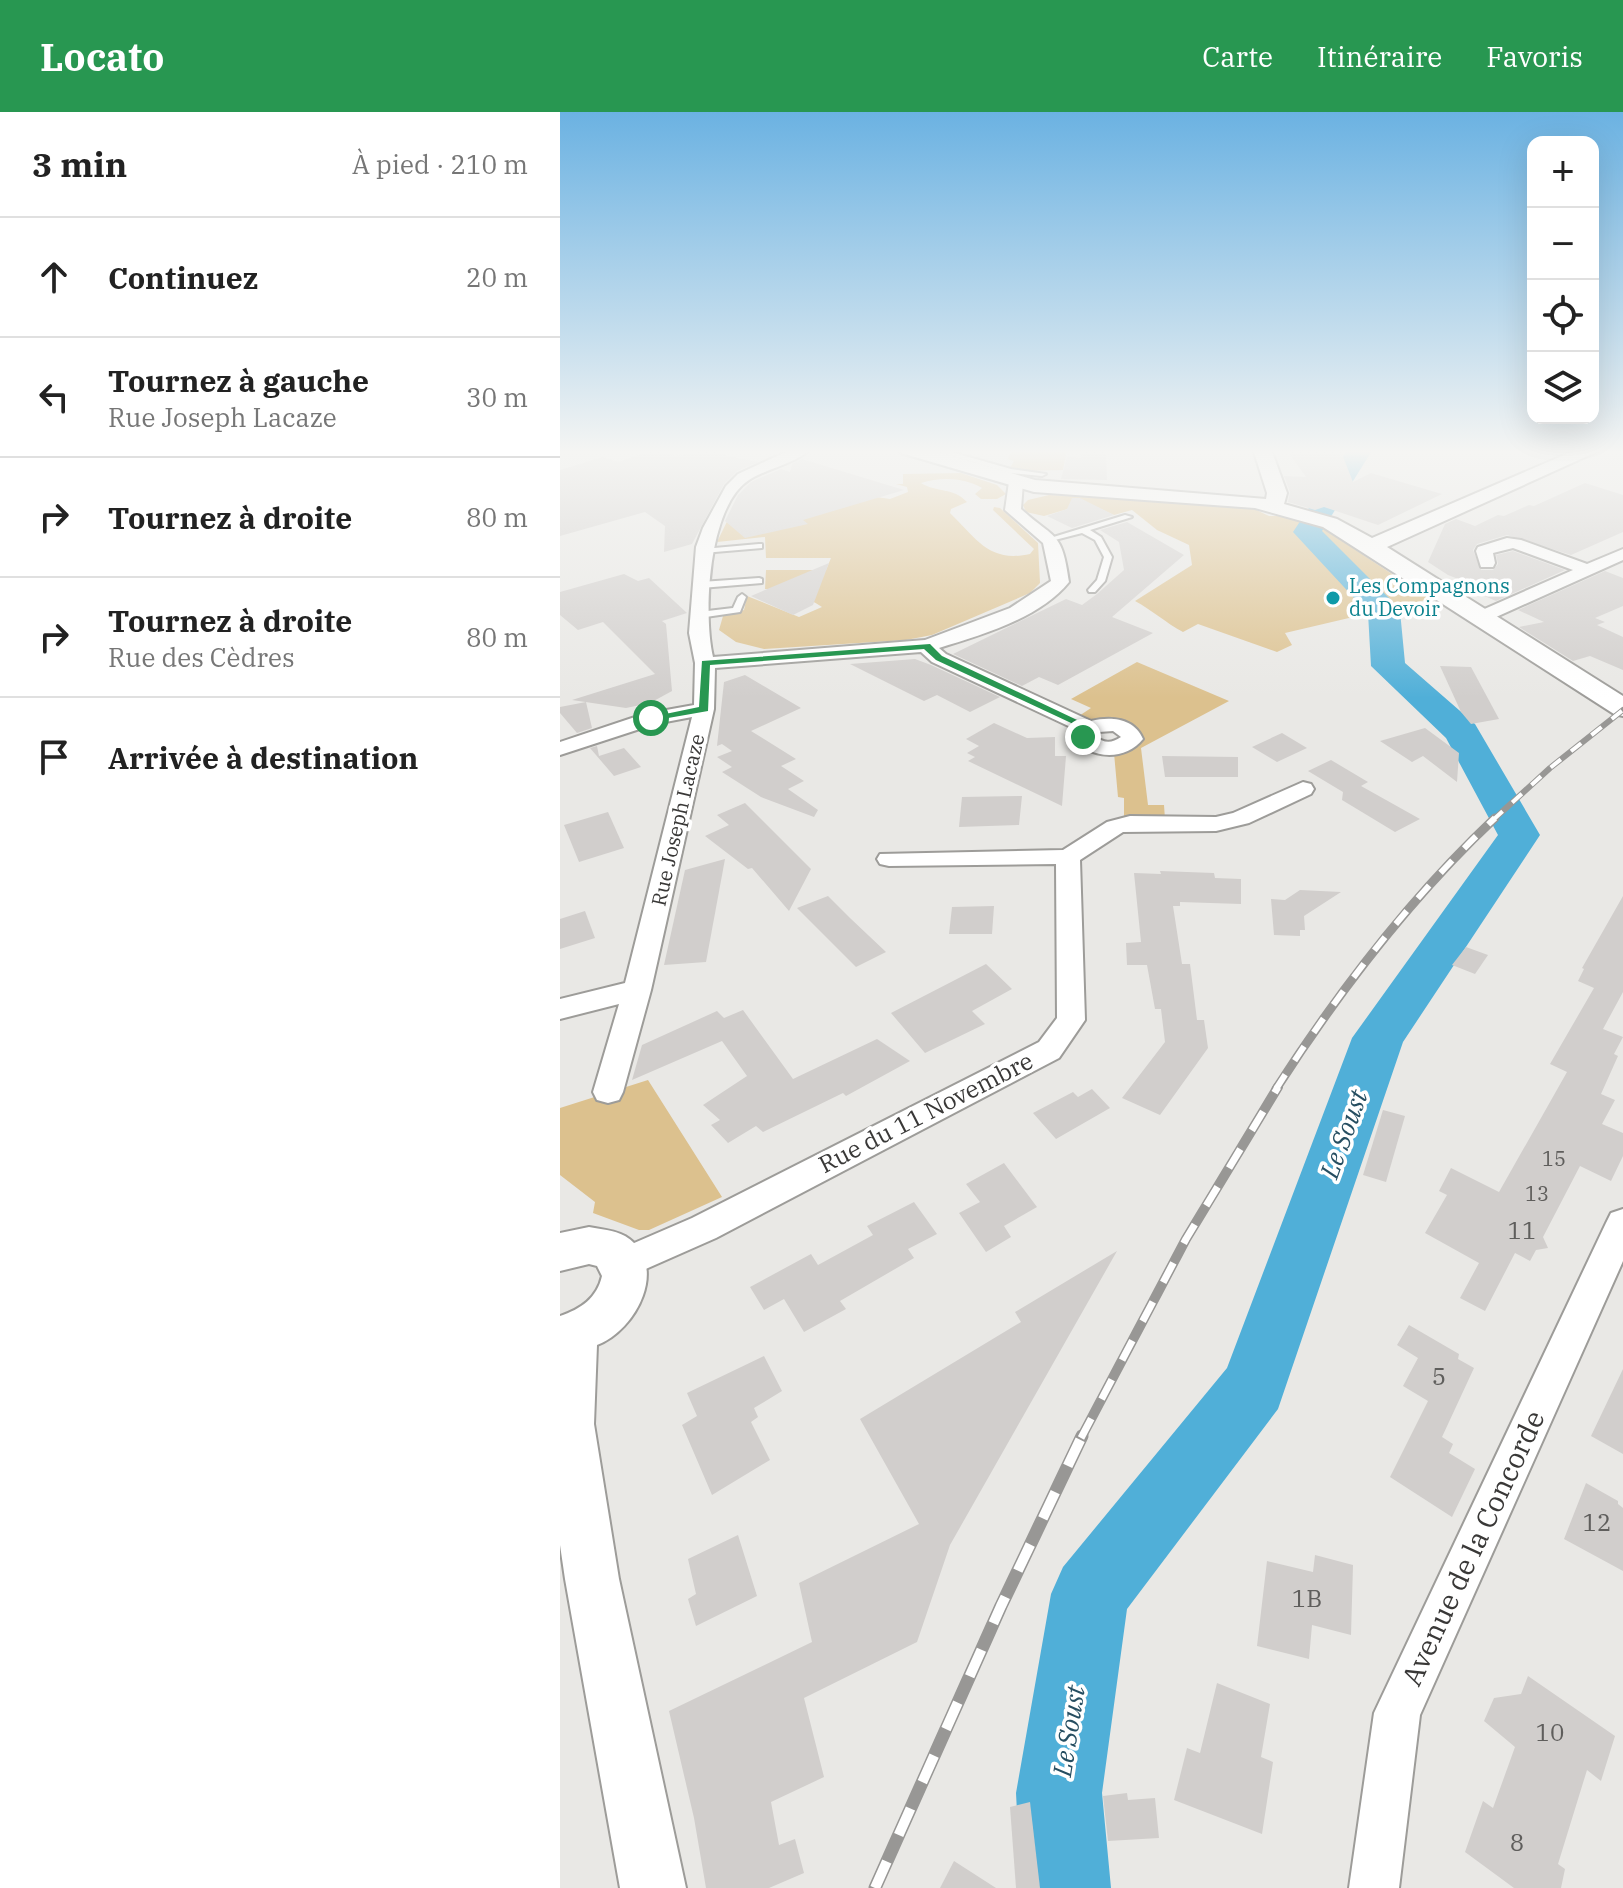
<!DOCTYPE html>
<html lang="fr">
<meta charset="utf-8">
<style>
:root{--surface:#fff;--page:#f2f2f2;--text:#222;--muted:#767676;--line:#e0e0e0;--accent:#289751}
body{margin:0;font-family:"IBM Plex Serif",serif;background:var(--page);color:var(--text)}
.controls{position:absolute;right:24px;top:24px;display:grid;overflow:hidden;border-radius:16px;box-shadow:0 8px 32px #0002}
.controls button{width:72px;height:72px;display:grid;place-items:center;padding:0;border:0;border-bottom:2px solid var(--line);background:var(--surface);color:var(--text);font:40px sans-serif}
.stop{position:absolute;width:24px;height:24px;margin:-18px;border:6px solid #289751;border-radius:50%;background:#fff}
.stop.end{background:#289751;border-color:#fff;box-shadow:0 2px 8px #0008}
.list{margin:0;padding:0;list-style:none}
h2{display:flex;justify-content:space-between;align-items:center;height:104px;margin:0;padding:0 32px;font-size:34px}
h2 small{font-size:26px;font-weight:400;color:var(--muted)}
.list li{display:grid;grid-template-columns:52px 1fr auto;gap:24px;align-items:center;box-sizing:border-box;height:120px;padding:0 32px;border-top:2px solid var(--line)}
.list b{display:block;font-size:30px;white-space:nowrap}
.list p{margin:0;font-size:26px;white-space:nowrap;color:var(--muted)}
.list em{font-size:26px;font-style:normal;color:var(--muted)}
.icon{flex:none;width:44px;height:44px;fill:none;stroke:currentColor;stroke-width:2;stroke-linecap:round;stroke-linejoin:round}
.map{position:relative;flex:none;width:1063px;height:1776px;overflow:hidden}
header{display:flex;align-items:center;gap:48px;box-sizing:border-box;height:112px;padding:0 40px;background:var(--accent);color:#fff}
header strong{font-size:38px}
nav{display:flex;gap:44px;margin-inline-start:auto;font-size:28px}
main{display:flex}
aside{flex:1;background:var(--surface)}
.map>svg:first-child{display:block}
.green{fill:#dcc18e}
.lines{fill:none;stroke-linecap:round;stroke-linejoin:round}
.river{fill:#50afd8;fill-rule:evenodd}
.building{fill:#d1cecc}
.service-casing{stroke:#9d9c99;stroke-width:4}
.minor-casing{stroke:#9d9c99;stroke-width:4}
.tertiary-casing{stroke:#9d9c99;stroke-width:4}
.service{fill:#fff;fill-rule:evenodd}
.minor{fill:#fff;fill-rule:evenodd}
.tertiary{fill:#fff;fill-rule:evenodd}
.rail-far3-casing{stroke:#989795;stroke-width:6}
.rail-far2-casing{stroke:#989795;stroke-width:9}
.rail-far1-casing{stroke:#989795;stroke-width:10}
.rail-casing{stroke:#989795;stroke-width:13}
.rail-far3{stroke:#fff;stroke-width:4;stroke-dasharray:13;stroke-linecap:butt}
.rail-far2{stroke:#fff;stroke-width:6;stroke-dasharray:17;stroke-linecap:butt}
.rail-far1{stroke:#fff;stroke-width:7;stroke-dasharray:22;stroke-linecap:butt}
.rail{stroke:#fff;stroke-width:10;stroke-dasharray:29;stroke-linecap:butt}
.route{fill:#289751}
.culture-dot{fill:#0f9aa8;stroke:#fff;stroke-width:3}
.labels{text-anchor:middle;stroke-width:7;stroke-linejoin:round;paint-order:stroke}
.far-culture-label{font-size:20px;fill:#0d838f;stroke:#fff;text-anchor:start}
.far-street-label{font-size:20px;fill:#393837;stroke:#fff}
.number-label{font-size:20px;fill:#5f5e5c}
.street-label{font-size:24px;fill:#393837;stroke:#fff}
.near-number-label{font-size:24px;fill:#5f5e5c}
.water-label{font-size:26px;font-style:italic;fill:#264e61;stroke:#fff}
.near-street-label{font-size:28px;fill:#393837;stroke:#fff}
</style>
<header>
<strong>Locato</strong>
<nav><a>Carte</a><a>Itinéraire</a><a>Favoris</a></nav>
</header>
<main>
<aside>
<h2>3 min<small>À pied · 210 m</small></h2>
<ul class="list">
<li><svg class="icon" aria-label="ahead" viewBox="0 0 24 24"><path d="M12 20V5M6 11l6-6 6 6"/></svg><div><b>Continuez</b></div><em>20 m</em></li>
<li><svg class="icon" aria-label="left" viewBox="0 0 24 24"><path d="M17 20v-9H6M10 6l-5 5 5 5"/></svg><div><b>Tournez à gauche</b><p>Rue Joseph Lacaze</p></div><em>30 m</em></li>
<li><svg class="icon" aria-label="right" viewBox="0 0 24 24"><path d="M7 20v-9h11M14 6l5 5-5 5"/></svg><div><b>Tournez à droite</b></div><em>80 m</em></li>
<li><svg class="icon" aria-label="right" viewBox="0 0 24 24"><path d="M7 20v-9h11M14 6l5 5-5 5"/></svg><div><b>Tournez à droite</b><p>Rue des Cèdres</p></div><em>80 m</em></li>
<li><svg class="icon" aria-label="arrive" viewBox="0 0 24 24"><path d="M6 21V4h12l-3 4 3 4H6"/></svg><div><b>Arrivée à destination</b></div></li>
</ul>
</aside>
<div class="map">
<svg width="1063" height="1776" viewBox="0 0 1063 1776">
<rect width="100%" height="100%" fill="#e9e8e5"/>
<g class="green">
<path d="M 452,337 L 507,337 L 503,358 L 457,359 L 450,356 L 454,349 L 448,347 Z"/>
<path d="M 401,361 L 437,373 L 446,382 L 437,387 L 421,387 L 415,382 L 422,376 C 404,365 380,365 361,371 C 377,381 393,375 407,390 L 391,397 L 390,401 C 417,427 429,451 470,442 L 474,437 L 433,398 L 434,395 L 440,396 L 478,431 L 480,471 L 470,481 L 372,523 L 346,528 L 204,537 L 176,530 L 159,518 L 163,504 L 184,498 L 187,484 L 239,505 L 262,495 C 247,485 228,476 205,477 L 206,458 L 266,458 L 271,446 L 206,446 L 205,425 L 157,430 L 180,383 L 303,383 L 330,387 L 348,380 L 347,375 L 336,372 L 343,372 L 343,362 Z"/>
<path d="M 489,383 L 672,392 L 692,396 L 709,404 L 728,404 L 756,412 L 870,487 L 725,521 L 732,533 L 717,540 L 638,512 L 623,520 C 606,511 592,498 575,489 L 632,453 L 629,433 L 597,418 L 572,398 L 554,403 L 528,391 L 484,404 L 466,400 L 463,393 L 468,388 Z"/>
<path d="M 577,550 L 669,589 L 581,636 L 588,693 L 604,693 L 605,707 L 564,706 L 564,686 L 558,685 L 554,641 L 577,618 C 562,600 538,613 519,604 L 531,596 L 511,587 Z"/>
<path d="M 88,968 L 162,1085 L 89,1118 L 79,1118 L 33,1101 L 35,1090 L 0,1063 L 0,996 Z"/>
</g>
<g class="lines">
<path class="river" d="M 788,337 L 813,337 L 762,419 L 835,492 L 840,499 L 845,551 L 915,612 L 980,723 L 843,930 L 718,1297 L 567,1497 L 542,1681 L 551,1776 L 461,1776 L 456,1681 L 491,1482 L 503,1455 L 667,1256 L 792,926 L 938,723 L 886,626 L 811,554 L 808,501 L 733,420 Z"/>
</g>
<g class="building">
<path d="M 97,337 L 115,344 L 156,337 L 168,344 L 198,350 L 177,359 L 164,372 L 132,432 L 104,440 L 105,414 L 85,400 L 0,424 L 0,358 L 43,345 L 58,350 Z"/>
<path d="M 521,337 L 546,337 L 547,368 L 501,367 L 507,345 L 521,346 Z"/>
<path d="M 726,337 L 780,337 L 793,370 L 811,361 L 882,382 L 818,413 L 764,395 L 755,398 L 728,390 L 730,380 L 724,364 L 746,365 Z"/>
<path d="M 242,347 L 344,378 L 243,408 L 248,412 L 185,426 L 165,409 L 178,383 L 191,370 L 221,357 L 230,360 L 232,352 Z"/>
<path d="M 1025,371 L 1063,383 L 1063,420 L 1011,443 L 947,423 L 917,432 L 913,438 L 921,458 L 933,458 L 938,452 L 936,443 L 953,439 L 1005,458 L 936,489 L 911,478 L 919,475 L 888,463 L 868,450 L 885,412 L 896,407 L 915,414 L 938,403 L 944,404 L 969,393 L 974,394 Z"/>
<path d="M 512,386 L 520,386 L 554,403 L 512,416 L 487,404 L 507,397 Z"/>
<path d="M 567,410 L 624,443 L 552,505 L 593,521 L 498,573 L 479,565 L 462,574 L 393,542 L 506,487 L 522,493 L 537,482 L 564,458 L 559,430 L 540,418 Z"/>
<path d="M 269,451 L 253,493 L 233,503 L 191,484 Z"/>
<path d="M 1045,459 L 1063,466 L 1063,494 L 1035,506 L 1045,510 L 1037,513 L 1063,525 L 1063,558 L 1030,544 L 1013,549 L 959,515 L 984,510 L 958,498 Z"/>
<path d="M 64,462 L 78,469 L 89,466 L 127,501 L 102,509 L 106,512 L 112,579 L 90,591 L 66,596 L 12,588 L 95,562 L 43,510 L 18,518 L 0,503 L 0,480 Z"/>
<path d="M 355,547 L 371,553 L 440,585 L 410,600 L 377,583 L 364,589 L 290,552 Z"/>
<path d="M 880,554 L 911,555 L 939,607 L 911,612 L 901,600 Z"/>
<path d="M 185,563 L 241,596 L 191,619 L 236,647 L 221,654 L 244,669 L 228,677 L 258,698 L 254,705 L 201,685 L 162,660 L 172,655 L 157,645 L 172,639 L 162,632 L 157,634 L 164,570 Z"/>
<path d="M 26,590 L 32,616 L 17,621 L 0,601 L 0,595 Z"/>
<path d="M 434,611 L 467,626 L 495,625 L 495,644 L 506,644 L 502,694 L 408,649 L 415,645 L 407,641 L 419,634 L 406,627 Z"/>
<path d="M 865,616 L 899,641 L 897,670 L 863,644 L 852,650 L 820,629 Z"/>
<path d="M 722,621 L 747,636 L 717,650 L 692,635 Z"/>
<path d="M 37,634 L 39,644 L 64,636 L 81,655 L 54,664 L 30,636 Z"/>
<path d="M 602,644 L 678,645 L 678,665 L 605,665 Z"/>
<path d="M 771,648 L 808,670 L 801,674 L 860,707 L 835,720 L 782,688 L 783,680 L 748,659 Z"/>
<path d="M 462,684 L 459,713 L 399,715 L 402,685 Z"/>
<path d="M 185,691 L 251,757 L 229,799 L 192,756 L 188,757 L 145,724 L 169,713 L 157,703 Z"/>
<path d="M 48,700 L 64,736 L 19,750 L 4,713 Z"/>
<path d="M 165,747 L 146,850 L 104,853 L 125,758 Z"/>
<path d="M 600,759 L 654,761 L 655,766 L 681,767 L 681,792 L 620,790 L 620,794 L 613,794 L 622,852 L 630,852 L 637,908 L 644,908 L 648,936 L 600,1003 L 562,986 L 605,930 L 601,897 L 595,897 L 587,853 L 567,853 L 566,831 L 581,830 L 574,761 L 601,762 Z"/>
<path d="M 740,778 L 781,780 L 744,804 L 745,818 L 740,818 L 740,824 L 714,823 L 711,787 L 725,788 Z"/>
<path d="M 268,784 L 290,806 L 326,840 L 296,855 L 237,796 Z"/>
<path d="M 1063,784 L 1063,880 L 1043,917 L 1063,925 L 1054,942 L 1058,944 L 1041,982 L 1055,988 L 1042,1012 L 1063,1021 L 1063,1044 L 1051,1069 L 1020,1054 L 983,1125 L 988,1136 L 976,1138 L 970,1149 L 955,1141 L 925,1199 L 900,1186 L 919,1151 L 865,1121 L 887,1083 L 879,1079 L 891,1056 L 939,1080 L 1007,960 L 990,952 L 1034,876 L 1018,869 L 1024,857 L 1022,856 Z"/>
<path d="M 434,794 L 432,822 L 389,822 L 392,795 Z"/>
<path d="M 25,799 L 35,826 L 0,837 L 0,807 Z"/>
<path d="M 906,835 L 928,843 L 915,862 L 892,853 Z"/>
<path d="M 426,852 L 452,877 L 412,899 L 425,912 L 365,941 L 331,901 Z"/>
<path d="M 183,898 L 233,967 L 317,927 L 350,949 L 286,984 L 283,981 L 203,1020 L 196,1014 L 168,1031 L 151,1013 L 160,1008 L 143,993 L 187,964 L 162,929 L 72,968 L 82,933 L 157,899 L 164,906 Z"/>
<path d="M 532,977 L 550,996 L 496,1027 L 473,1001 L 513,980 L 518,985 Z"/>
<path d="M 823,998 L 845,1004 L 826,1070 L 803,1063 Z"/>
<path d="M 444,1051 L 477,1095 L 444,1114 L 451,1125 L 426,1140 L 399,1101 L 420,1090 L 406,1072 Z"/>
<path d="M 354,1090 L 377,1122 L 348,1137 L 354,1146 L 280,1189 L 286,1197 L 244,1220 L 224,1187 L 204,1198 L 190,1175 L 251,1142 L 258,1153 L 313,1123 L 307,1114 Z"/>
<path d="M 557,1139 L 390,1433 L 357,1530 L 244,1586 L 264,1665 L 211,1690 L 219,1733 L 235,1727 L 244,1761 L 209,1776 L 146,1776 L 134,1706 L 109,1599 L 252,1530 L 239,1471 L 359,1412 L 300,1307 L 461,1210 L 455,1200 Z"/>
<path d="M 849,1213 L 899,1242 L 898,1247 L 914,1256 L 882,1325 L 893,1332 L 889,1341 L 915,1357 L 892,1405 L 830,1365 L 868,1289 L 843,1274 L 858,1246 L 837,1233 Z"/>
<path d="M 204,1244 L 222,1279 L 194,1296 L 198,1305 L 191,1310 L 210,1348 L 152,1383 L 122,1313 L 137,1304 L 127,1281 Z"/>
<path d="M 1063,1257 L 1063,1342 L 1031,1324 Z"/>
<path d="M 1026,1371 L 1058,1389 L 1058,1392 L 1063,1396 L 1063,1459 L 1004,1427 Z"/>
<path d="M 178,1423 L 197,1484 L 136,1514 L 128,1487 L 136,1482 L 128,1447 Z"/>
<path d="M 755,1443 L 793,1453 L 791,1523 L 752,1513 L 749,1547 L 697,1534 L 707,1449 L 753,1460 Z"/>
<path d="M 968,1564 L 1055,1624 L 1041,1669 L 1027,1658 L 998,1752 L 1005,1757 L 1001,1776 L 954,1776 L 905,1740 L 923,1689 L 933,1696 L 955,1635 L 924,1609 L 934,1586 L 961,1582 Z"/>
<path d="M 657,1571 L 710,1592 L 701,1645 L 713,1650 L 702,1722 L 614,1688 L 627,1636 L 640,1641 Z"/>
<path d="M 567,1681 L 568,1688 L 595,1686 L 599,1726 L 548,1729 L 543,1684 Z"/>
<path d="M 470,1690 L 480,1776 L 456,1776 L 450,1695 Z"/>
<path d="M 394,1749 L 436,1776 L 380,1776 Z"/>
</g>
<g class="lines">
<defs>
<g id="service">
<path d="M 384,338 L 451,357 L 486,362 L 482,364 L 450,361 L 382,341 Z"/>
<path d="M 565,403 L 572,405 L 530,418 L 541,425 L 552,445 L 545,469 L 535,480 L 529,480 L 528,478 L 537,468 L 544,445 L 535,428 L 522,421 L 491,429 L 487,427 Z"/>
<path d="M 199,432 L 202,432 L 202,436 L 143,441 L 139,439 L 143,437 Z"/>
<path d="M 199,466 L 202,467 L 202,471 L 141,476 L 137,473 L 141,470 Z"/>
<path d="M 182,482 L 186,485 L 180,500 L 139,506 L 134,503 L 139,500 L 173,496 L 178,485 Z"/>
</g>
<g id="minor">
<path d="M 232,337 L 251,337 C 234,352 208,356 189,368 C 148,394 143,502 153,545 L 365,528 L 450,496 L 491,469 L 483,431 L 445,398 L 449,370 L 456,366 L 463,370 L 461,397 C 495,428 502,418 509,470 C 480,506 422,523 379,536 L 386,542 L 531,609 C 551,604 574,606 583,627 C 565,650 529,647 512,625 L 517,618 L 372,550 L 361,540 L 155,556 L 154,597 L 91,878 L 63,980 L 59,988 L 48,991 L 37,988 L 33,980 L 59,892 L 0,907 L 0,887 L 65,871 L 132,605 L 95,612 L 0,643 L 0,630 L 84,602 L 134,593 L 135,551 L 129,521 L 136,435 L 143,416 L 166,374 L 178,362 ZM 553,619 L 561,625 C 551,632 544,631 534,624 L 539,620 Z"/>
<path d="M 947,426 L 961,428 L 1027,452 L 1063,437 L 1063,448 L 925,510 L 913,510 L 910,506 L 913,502 L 1013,458 L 953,436 L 933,441 L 935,451 L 933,455 L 921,455 L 916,439 L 918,435 Z"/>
<path d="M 743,670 L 751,672 L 754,677 L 751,682 L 689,711 L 656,719 L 563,720 L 520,748 L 525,908 L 499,946 L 156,1126 L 63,1167 L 51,1163 L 46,1152 L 51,1141 L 132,1106 L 479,930 L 497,906 L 496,752 L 329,754 L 320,752 L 317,747 L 320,742 L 503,738 L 547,710 L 570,704 L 656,705 L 673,701 Z"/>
<path d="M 1063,1097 L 1063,1149 L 860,1603 L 839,1776 L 789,1776 L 814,1601 L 1046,1111 L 1051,1101 Z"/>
</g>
<g id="tertiary">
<path d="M 338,337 L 368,337 L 475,368 L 706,387 L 707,381 L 693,337 L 711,337 L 727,381 L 724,392 L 777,407 L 812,426 L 1018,337 L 1043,337 L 827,435 L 1063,584 L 1063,604 L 1054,602 L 763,415 L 695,396 L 474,380 L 341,341 Z"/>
<path d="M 29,1115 C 40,1117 54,1118 65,1124 C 111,1152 76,1219 37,1233 L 34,1312 L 59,1467 L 126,1776 L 60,1776 L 5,1467 L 0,1433 L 0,1204 C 21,1197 37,1186 42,1164 L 37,1154 L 29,1152 L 0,1159 L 0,1121 Z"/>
</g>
</defs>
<use href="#service" class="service-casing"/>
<use href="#minor" class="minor-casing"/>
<use href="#tertiary" class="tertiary-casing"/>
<use href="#service" class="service"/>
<use href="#minor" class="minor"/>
<use href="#tertiary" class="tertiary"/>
<defs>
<path id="rail-far3" d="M 933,708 L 990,656 L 1063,598"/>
<path id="rail-far2" d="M 716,977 C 779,879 850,786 935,706"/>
<path id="rail-far1" d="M 521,1326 L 626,1127 L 718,975"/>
<path id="rail" d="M 315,1776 L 441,1494 L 522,1324"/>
</defs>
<use href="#rail-far3" class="rail-far3-casing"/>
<use href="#rail-far2" class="rail-far2-casing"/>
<use href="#rail-far1" class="rail-far1-casing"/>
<use href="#rail" class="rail-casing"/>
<use href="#rail-far3" class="rail-far3"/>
<use href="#rail-far2" class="rail-far2"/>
<use href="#rail-far1" class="rail-far1"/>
<use href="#rail" class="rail"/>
</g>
<linearGradient id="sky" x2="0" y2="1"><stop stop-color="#6bb2e2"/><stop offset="0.58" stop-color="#f5f5f3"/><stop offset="1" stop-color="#f5f5f3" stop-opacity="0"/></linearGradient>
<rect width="1063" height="586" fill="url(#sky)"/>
<path class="route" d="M 370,532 L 382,544 L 534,616 L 527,627 L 520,627 L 524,617 L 376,548 L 364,537 L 150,553 L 148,599 L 91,609 L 86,606 L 139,595 L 142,549 Z"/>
<circle class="culture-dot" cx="773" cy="486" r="8"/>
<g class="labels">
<g class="far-culture-label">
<text x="789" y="481">Les Compagnons<tspan x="789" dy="23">du Devoir</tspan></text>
</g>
<g class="far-street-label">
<text transform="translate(118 708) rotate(-77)" y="7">Rue Joseph Lacaze</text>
</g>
<g class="number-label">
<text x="994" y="1054">15</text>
<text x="977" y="1089">13</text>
</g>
<g class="street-label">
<text transform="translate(366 1001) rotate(-27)" y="8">Rue du 11 Novembre</text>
</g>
<g class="near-number-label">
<text x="962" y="1127">11</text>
<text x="879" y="1273">5</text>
<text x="1037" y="1419">12</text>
<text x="747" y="1495">1B</text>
<text x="990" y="1629">10</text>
<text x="957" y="1739">8</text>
</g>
<g class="water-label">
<text transform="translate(784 1022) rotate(-70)" y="9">Le Soust</text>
<text transform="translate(509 1619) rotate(-81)" y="9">Le Soust</text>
</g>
<g class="near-street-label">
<text transform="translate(913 1436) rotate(-65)" y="10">Avenue de la Concorde</text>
</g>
</g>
</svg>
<div class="controls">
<button>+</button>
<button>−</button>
<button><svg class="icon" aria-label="locate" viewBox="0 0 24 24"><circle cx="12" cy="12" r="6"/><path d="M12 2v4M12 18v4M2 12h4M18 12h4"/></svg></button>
<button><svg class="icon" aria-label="layers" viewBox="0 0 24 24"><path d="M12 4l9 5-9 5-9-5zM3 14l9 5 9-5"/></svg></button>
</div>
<div class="stop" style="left:91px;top:606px"></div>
<div class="stop end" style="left:523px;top:625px"></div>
</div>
</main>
